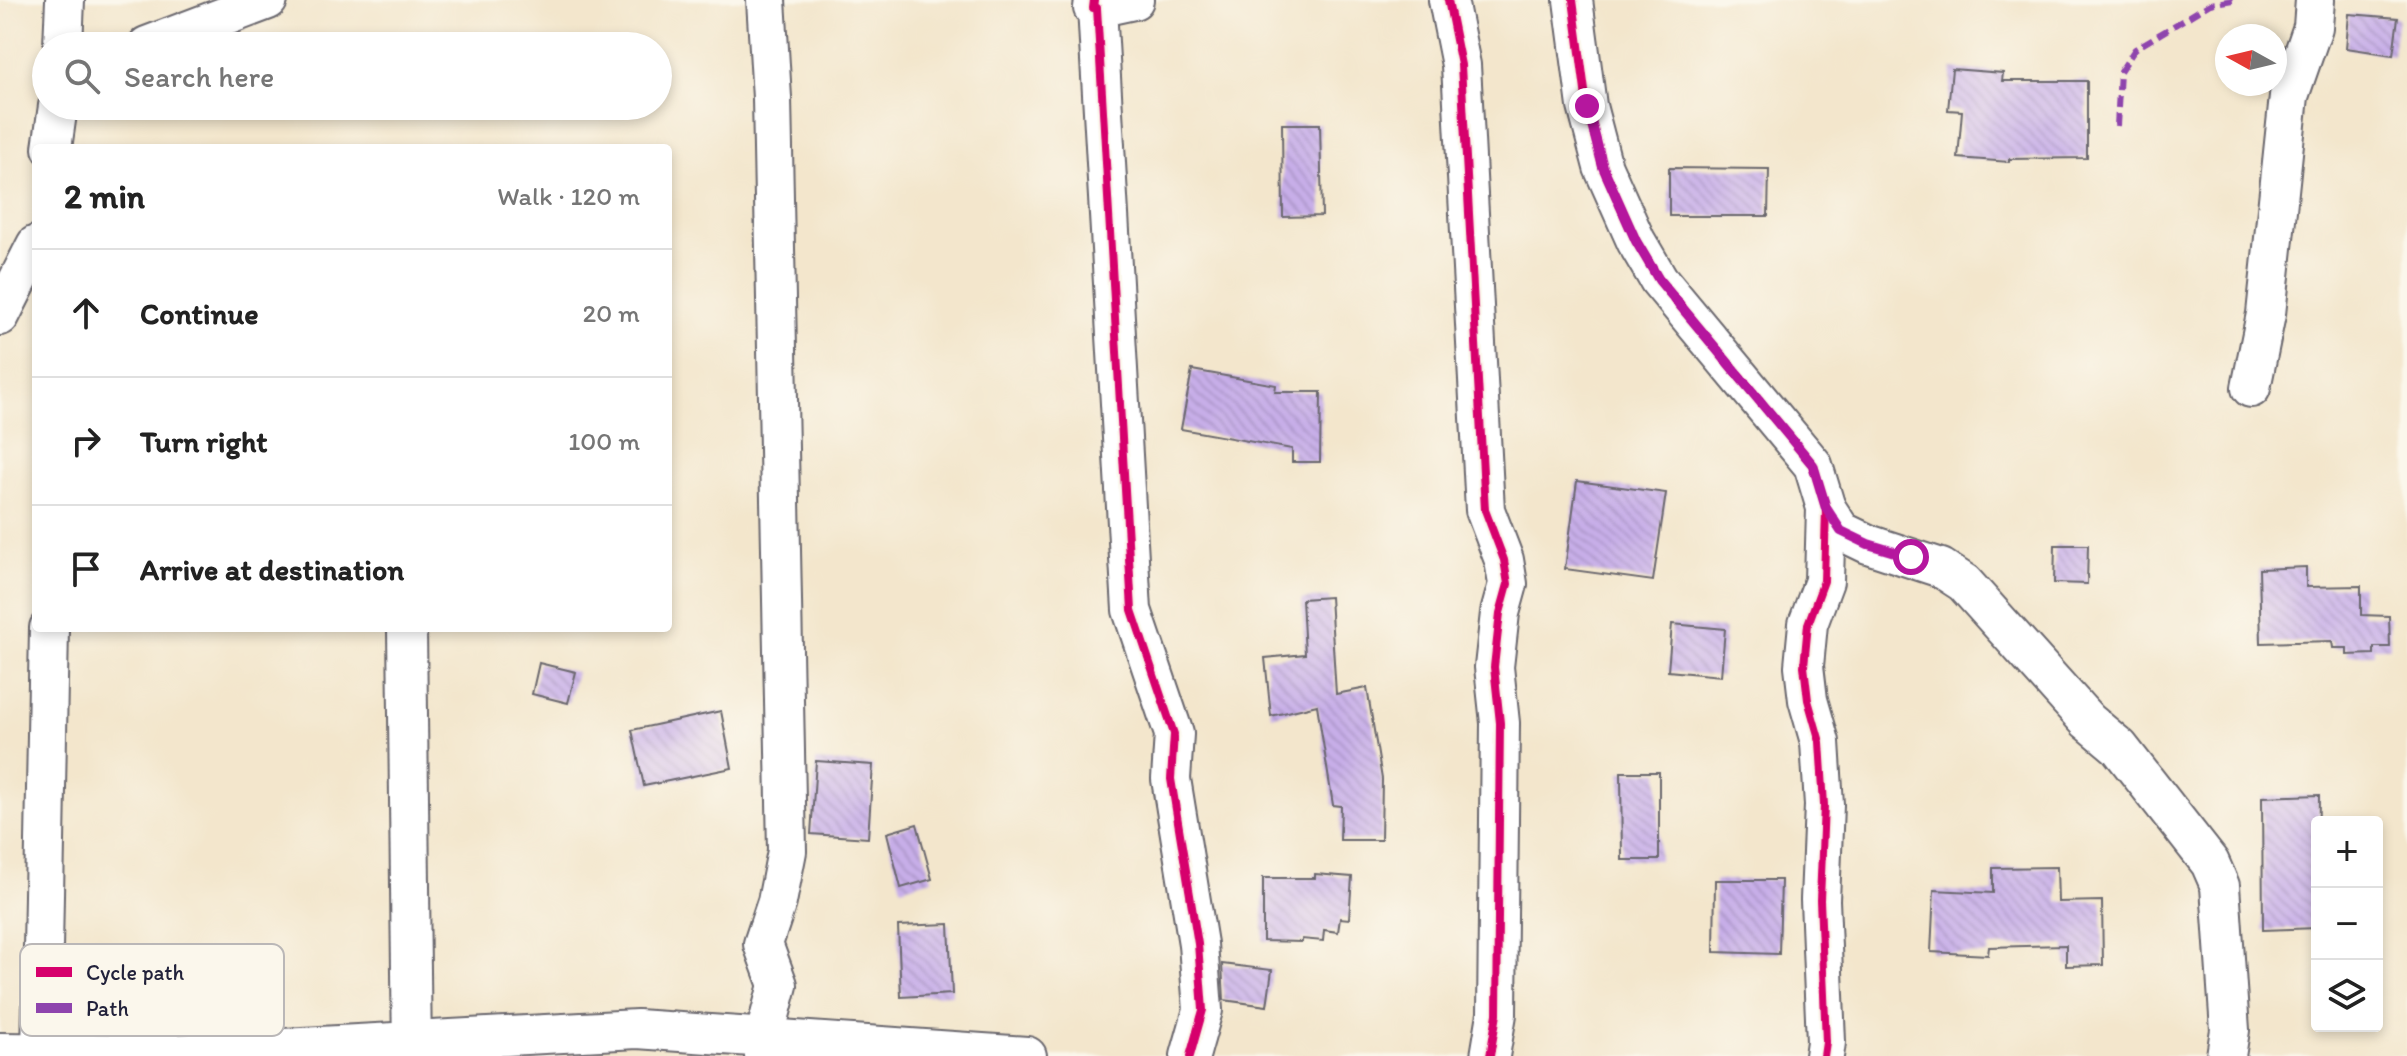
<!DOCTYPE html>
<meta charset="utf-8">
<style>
:root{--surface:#fff;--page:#f2f2f2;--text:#222;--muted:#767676;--line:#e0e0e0}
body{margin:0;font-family:Itim,sans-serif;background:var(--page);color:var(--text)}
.controls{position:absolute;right:24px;bottom:24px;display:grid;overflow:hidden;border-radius:8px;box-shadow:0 4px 12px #0003}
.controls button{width:72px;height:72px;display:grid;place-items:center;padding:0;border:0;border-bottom:2px solid var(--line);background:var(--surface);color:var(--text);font:40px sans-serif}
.compass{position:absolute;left:2215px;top:24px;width:72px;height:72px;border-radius:50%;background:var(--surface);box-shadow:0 4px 12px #0003;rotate:278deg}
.stop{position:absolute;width:24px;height:24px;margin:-18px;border:6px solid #b5179e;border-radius:50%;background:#fff}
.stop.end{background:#b5179e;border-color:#fff;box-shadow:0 2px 8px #0008}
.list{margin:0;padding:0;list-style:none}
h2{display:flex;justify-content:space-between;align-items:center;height:104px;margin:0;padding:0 32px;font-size:34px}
h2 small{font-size:26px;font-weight:400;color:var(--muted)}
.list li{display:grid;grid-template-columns:52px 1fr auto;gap:24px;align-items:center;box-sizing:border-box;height:128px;padding:0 32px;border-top:2px solid var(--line)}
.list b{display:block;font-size:30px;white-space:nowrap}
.list em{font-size:26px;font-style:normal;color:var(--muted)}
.icon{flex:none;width:44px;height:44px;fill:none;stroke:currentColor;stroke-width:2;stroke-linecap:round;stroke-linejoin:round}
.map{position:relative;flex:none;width:2407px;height:1056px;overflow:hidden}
.search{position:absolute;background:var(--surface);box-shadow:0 4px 12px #0003;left:32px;top:32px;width:640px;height:88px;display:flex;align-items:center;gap:20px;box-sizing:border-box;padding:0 28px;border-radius:44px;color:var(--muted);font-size:30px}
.panel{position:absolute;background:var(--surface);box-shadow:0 4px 12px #0003;left:32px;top:144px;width:640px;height:488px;border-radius:8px}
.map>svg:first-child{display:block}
.building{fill:url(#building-back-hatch)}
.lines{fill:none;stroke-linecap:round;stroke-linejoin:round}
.street-casing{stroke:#6b676e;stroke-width:42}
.street{stroke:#fff;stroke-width:38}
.quiet{stroke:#8e44ad;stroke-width:6;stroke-dasharray:12 6;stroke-linecap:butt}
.cycleway-casing{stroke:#fbf7ec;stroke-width:13}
.cycleway{stroke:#d6006c;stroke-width:8}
.route{stroke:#b5179e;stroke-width:10}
.key{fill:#fbf7ec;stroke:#bab7b7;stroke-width:2}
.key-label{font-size:22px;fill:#22223b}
</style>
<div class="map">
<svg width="2407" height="1056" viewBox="0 0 2407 1056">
<defs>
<pattern id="building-back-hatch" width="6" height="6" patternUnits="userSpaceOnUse" patternTransform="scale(2)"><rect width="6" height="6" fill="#c7aee8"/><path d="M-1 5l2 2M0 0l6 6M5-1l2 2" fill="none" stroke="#ab95c8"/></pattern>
</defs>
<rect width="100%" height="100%" fill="#fbf7ec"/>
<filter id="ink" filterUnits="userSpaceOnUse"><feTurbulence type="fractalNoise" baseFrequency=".0125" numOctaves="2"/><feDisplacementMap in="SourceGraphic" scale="16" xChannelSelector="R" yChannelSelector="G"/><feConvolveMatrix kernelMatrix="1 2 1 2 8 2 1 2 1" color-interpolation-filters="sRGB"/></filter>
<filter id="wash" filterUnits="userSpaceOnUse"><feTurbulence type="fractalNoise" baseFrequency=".006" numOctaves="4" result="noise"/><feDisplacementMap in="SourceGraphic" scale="32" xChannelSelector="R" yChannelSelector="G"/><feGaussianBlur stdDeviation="1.8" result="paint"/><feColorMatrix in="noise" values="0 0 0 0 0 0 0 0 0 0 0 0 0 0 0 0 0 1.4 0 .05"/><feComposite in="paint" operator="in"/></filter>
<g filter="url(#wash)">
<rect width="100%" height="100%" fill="#f3e6cc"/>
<g id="blocks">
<g class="building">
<path d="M 2349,14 L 2398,18 L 2393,55 L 2346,48 Z"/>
<path d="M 1952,69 L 2003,73 L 2002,81 L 2087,81 L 2087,158 L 2009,159 L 2009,162 L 1958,158 L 1962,111 L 1948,110 Z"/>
<path d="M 1282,124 L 1320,124 L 1322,216 L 1283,217 Z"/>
<path d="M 1669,168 L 1769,169 L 1768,216 L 1669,216 Z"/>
<path d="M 1192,370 L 1276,385 L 1275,392 L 1321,392 L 1320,462 L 1292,462 L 1292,449 L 1181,429 Z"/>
<path d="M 1577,481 L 1666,493 L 1653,581 L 1565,569 Z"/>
<path d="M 2055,545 L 2088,545 L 2087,584 L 2054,583 Z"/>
<path d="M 2306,567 L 2306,587 L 2361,586 L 2361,615 L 2389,616 L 2390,647 L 2374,647 L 2374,654 L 2347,655 L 2347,648 L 2333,648 L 2332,641 L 2261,643 L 2259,569 Z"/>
<path d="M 1330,597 L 1336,694 L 1367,688 L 1382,779 L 1381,840 L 1340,840 L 1341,806 L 1333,805 L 1317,705 L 1271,716 L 1265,658 L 1305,654 L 1302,599 Z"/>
<path d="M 1672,624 L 1725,629 L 1721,676 L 1668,671 Z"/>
<path d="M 539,663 L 576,672 L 568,703 L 532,694 Z"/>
<path d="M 721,711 L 732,768 L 644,786 L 632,730 Z"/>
<path d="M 816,761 L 873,765 L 868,838 L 811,834 Z"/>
<path d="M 1621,772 L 1659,772 L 1659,860 L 1622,860 Z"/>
<path d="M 2319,795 L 2317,928 L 2263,930 L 2262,797 Z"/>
<path d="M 917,824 L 932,879 L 901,888 L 887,833 Z"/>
<path d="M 2057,867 L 2058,902 L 2102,901 L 2103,965 L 2066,966 L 2066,945 L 1989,947 L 1988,955 L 1931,952 L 1934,890 L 1993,893 L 1993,868 Z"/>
<path d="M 1315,874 L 1352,877 L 1349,919 L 1340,918 L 1338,932 L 1324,930 L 1323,941 L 1302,939 L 1302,942 L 1263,941 L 1263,878 L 1315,878 Z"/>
<path d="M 1715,880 L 1781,880 L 1779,954 L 1714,952 Z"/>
<path d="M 949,924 L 952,994 L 901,997 L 898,926 Z"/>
<path d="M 1222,964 L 1272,970 L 1267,1006 L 1224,1000 Z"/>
</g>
</g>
</g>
<g filter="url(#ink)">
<use href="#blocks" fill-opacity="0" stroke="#6b676e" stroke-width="2"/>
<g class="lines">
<defs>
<g id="street">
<path d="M 1094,0 L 1093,8 L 1097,8 L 1132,610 L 1174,734 L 1171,779 L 1198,944 L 1203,1010 L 1190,1056"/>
<path d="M 1448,0 L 1461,65 L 1485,510 L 1504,560 L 1508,584 L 1500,613 L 1494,667 L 1500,723 L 1497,1014 L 1490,1056"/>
<path d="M 1573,0 L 1587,106 L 1603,167 L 1636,241 L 1659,280 L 1813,465 L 1826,508 L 1824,581 L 1808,624 L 1804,666 L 1808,700 L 1820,742 L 1824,805 L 1820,900 L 1826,1042 L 1824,1056"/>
<path d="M 1097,8 L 1134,0"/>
<path d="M 63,46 L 65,0"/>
<path d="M 147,46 L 268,0"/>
<path d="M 52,148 L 58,106"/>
<path d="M 0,316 L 36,245"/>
<path d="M 2251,388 L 2266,314 L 2289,96 L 2313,27 L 2315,0"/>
<path d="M 1826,508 L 1841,531 L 1868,544 L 1941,568 L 1964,583 L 2088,721 L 2119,747 L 2210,863 L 2220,886 L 2230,1030 L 2226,1056"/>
<path d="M 407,628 L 412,1056"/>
<path d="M 0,1052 L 173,1054 L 637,1029 L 1027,1056"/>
<path d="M 41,1056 L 49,628"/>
<path d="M 764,1056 L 764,1039 L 778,985 L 763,944 L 777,902 L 787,851 L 772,98 L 766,0"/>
</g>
</defs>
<use href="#street" class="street-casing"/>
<use href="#street" class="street"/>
<path class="quiet" d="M 2117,126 L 2120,72 L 2135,49 L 2210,4 L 2233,0"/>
<defs>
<g id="cycleway">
<path d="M 1094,0 L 1093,8 L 1097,8 L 1132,610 L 1174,734 L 1171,779 L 1198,944 L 1203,1010 L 1190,1056"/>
<path d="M 1448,0 L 1461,65 L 1485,510 L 1504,560 L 1508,584 L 1500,613 L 1494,667 L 1500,723 L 1497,1014 L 1490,1056"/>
<path d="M 1573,0 L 1587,106 L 1603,167 L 1636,241 L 1659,280 L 1813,465 L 1826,508 L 1824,581 L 1808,624 L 1804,666 L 1808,700 L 1820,742 L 1824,805 L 1820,900 L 1826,1042 L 1824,1056"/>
</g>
</defs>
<use href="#cycleway" class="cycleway-casing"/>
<use href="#cycleway" class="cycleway"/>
</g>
</g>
<g class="lines" filter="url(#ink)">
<path class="route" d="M 1587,106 L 1603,167 L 1636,241 L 1659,280 L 1813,465 L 1826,508 L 1841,531 L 1868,544 L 1911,557"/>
</g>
<rect x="20" y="944" width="264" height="92" rx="12" class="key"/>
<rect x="36" y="967" width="36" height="10" fill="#d6006c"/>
<rect x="36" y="1003" width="36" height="10" fill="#8e44ad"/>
<g class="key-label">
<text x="86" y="980">Cycle path</text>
<text x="86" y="1016">Path</text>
</g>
</svg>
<div class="controls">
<button>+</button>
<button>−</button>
<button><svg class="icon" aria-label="layers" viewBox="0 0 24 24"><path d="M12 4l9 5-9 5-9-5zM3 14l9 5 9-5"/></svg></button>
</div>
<svg class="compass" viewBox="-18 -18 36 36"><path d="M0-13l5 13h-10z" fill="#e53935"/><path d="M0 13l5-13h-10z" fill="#767676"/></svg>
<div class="stop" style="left:1911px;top:557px"></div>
<div class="stop end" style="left:1587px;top:106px"></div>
<div class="search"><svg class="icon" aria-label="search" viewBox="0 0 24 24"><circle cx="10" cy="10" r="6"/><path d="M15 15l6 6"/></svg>Search here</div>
<section class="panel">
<h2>2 min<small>Walk · 120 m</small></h2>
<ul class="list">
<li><svg class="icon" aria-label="ahead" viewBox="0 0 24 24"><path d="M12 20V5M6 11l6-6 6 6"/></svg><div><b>Continue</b></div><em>20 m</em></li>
<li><svg class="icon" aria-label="right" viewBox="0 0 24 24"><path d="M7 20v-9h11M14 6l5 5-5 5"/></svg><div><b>Turn right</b></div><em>100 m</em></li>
<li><svg class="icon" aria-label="arrive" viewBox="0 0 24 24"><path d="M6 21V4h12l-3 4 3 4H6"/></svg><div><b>Arrive at destination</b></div></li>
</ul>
</section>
</div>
